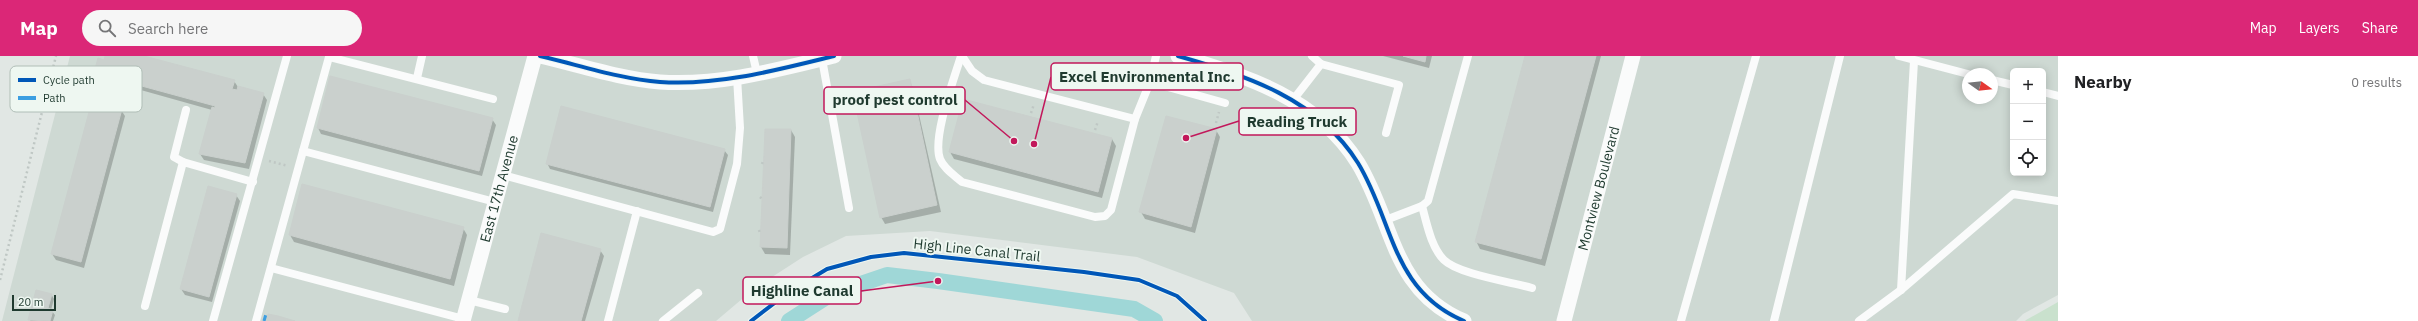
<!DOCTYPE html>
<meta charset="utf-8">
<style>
:root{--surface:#fff;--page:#f6f6f6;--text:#202124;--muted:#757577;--line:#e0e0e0;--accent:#db2777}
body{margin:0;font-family:"IBM Plex Sans",sans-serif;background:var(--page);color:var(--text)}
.controls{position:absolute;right:12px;top:12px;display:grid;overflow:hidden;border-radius:6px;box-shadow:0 2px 10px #0003}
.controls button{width:36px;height:36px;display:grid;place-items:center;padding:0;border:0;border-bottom:1px solid var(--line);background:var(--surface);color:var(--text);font:20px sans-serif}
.compass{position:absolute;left:1962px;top:12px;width:36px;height:36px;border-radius:50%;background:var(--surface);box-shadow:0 2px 10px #0003;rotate:105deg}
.scale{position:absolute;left:12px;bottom:10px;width:44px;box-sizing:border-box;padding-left:4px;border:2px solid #1f3a2f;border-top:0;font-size:11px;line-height:14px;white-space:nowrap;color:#1f3a2f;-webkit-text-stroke:3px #eef7f1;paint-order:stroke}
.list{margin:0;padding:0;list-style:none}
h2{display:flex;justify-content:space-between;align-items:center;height:52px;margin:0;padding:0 16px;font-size:17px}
h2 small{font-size:13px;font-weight:400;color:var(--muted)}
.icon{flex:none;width:22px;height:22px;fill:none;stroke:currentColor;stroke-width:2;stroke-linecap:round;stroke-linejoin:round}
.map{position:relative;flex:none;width:2058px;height:265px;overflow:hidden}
header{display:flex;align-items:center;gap:24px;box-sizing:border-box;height:56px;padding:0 20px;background:var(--accent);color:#fff}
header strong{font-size:19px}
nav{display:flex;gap:22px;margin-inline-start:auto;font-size:14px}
.search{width:280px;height:36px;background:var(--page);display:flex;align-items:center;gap:10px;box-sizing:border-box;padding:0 14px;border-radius:22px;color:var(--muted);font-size:15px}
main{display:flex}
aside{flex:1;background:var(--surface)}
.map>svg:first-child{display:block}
.built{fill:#ced9d3;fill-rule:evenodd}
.green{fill:#c9e1cd}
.shadow{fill:#0003}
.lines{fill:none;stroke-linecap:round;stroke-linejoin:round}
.canal{stroke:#9fd7d7;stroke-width:16}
.building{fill:#cad0cd;stroke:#cad0cd}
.path{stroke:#bfc7c4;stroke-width:2.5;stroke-dasharray:2 3;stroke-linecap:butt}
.lane{stroke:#fafbfb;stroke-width:8}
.street{stroke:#fafbfb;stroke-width:15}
.quiet{stroke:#3c9ee1;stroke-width:3;stroke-dasharray:6 3;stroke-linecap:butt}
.cycleway-casing{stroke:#eef7f1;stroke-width:6}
.cycleway{stroke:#0057b8;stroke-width:4}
.labels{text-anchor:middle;stroke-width:4;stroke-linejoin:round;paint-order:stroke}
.street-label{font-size:14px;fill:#1f3a2f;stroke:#eef7f1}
.key{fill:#eef7f1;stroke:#b0beb7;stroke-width:1}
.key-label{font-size:11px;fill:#1f3a2f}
.leader{fill:none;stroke:#c2185b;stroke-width:1.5}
.callout-dot{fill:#c2185b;stroke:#eef7f1;stroke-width:1.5}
.callout{fill:#eef7f1;stroke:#c2185b;stroke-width:1.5}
.callout-label{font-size:15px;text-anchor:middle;font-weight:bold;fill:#1f3a2f}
</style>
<header>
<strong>Map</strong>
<div class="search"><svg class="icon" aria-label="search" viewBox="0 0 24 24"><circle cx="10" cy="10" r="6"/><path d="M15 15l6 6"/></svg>Search here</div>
<nav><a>Map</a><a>Layers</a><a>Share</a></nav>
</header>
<main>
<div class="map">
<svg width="2058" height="265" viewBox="0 0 2058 265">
<rect width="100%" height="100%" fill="#e1e7e4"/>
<path class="built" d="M 70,0 L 2058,0 L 2058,239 L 2023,258 L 2016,265 L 1252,265 L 1234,237 L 1137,201 L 930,175 L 846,180 L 803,201 L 755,232 L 716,265 L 2,265 ZM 2013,15 L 2043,15 L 2043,117 L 2013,117 ZM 1968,18 L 1992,18 L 1992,42 L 1968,42 Z"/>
<path class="green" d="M 2058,246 L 2058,265 L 2025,265 L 2026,264 Z"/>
<g class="shadow">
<path d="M 106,0 L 141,0 L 234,25 L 238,31 L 263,38 L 267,44 L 249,113 L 204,104 L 200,98 L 212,54 L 98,22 L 95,16 L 105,5 Z"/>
<path d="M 1383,0 L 1432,0 L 1429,12 Z"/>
<path d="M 1526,0 L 1601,0 L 1545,210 L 1480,193 L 1476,185 Z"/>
<path d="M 909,24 L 913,32 L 941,156 L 885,168 L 881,161 Z"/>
<path d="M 963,44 L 1112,83 L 1116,90 L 1102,142 L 954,103 L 950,96 Z"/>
<path d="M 121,54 L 125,60 L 84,212 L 56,204 L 52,198 Z"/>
<path d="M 492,63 L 496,69 L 482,120 L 321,78 L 318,72 Z"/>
<path d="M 791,74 L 795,81 L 790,199 L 765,198 L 761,191 Z"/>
<path d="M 1216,74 L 1220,81 L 1195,177 L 1145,163 L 1141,156 Z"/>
<path d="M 724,94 L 728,99 L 713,156 L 550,113 L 547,107 Z"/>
<path d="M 236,139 L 240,145 L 212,246 L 185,239 L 181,233 Z"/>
<path d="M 463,172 L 467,179 L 454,230 L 294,186 L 290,179 Z"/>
<path d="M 600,194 L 604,200 L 585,265 L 519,265 Z"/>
<path d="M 51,238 L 54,243 L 51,254 L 55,259 L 53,265 L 30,265 Z"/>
</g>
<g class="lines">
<path class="canal" d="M 789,265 L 831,238 L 887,219 L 938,225 L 1134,253 L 1155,265"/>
</g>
<g class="building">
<path d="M 105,0 L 144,0 L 235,24 L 232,33 L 237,34 L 238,30 L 264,37 L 245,107 L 199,98 L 212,51 L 215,52 L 215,50 L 94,17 L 98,2 L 104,4 Z"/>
<path d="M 1403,0 L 1426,0 L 1425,6 Z"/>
<path d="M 1525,0 L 1596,0 L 1541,203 L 1475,186 Z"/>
<path d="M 330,20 L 493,62 L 479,115 L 317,72 Z"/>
<path d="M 910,23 L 937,149 L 880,162 L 856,52 L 860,52 L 856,35 Z"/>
<path d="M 963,43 L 1112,82 L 1098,136 L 949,96 Z"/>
<path d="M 92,45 L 122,53 L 81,206 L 51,198 Z"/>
<path d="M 561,50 L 725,93 L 710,151 L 546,108 Z"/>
<path d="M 1166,60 L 1217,73 L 1191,171 L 1139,156 Z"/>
<path d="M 765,73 L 791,73 L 787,192 L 760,191 Z"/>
<path d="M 302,128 L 464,171 L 450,223 L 289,179 Z"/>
<path d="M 208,130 L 237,138 L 209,241 L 180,233 Z"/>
<path d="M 541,177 L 601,193 L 581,265 L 518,265 Z"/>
<path d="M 36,234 L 52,238 L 48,252 L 53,254 L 50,265 L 28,264 Z"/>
<path d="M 268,258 L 278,260 L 295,265 L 266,265 Z"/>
</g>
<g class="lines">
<g class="path">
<path d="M 1031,57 L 1034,48"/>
<path d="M 1216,67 L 1219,56"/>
<path d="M 1095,74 L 1098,65"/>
<path d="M 269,105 L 288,110"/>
<path d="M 762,108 L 763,105"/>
<path d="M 760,141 L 762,143"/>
<path d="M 759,174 L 760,177"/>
<path d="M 0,224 L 56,0"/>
</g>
<g class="lane">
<path d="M 753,0 L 757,17"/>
<path d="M 961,0 C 954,23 932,82 940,103 C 944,113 954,119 962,126 L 1095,161 L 1105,160 L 1111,154 L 1135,63 L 1150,26 L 1156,0"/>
<path d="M 962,0 L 972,15 L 984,24 L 1135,63"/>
<path d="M 1312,0 L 1321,8"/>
<path d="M 1899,0 L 1968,18"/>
<path d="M 822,3 L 849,152"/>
<path d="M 417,22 L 422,0"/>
<path d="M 1992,24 L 2013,29"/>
<path d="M 1150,26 L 1225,47"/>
<path d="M 2043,36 L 2058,40"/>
<path d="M 1293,44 L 1321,8 L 1399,29 L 1386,77"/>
<path d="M 303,95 L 495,146"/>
<path d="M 183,106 L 174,101 L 186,54"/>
<path d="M 503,119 L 713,176 L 720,173 L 737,108 L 740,72 L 737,21"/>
<path d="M 1422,150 C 1427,168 1431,191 1444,204 C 1458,218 1511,226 1532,232"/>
<path d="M 1383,165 L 1422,150 L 1428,145 L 1468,0"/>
<path d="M 271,212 L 464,263"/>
<path d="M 1901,234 L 1914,5"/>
<path d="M 469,244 L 505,253"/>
<path d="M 145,250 L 183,106 L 253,126"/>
<path d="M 213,265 L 287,0"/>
<path d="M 256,265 L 329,1 L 493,43"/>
<path d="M 608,265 L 637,155"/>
<path d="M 663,265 L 698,237"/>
<path d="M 1681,265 L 1756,0"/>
<path d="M 1774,265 L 1840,0"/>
<path d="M 1859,265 L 1901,234 L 2013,138 L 2058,145"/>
</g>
<g class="street">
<path d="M 540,0 C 579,9 620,23 660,26 C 718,30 777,14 834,0"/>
<path d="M 1178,0 C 1246,19 1318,43 1358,107 C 1394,166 1391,234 1464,265"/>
<path id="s1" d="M 463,265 L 535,0"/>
<path id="s2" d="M 1564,265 L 1633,0"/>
</g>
<path class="quiet" d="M 264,265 L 266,258"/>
<defs>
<g id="cycleway">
<path d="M 540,0 C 579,9 620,23 660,26 C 718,30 777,14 834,0"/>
<path d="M 1178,0 C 1246,19 1318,43 1358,107 C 1394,166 1391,234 1464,265"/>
<path d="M 751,265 L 789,236 L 827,213 L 871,201 L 904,197 L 1084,216 L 1139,224 L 1177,240 L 1205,265"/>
</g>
</defs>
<use href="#cycleway" class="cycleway-casing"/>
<use href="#cycleway" class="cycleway"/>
</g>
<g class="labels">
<g class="street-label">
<text dy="5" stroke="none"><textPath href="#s1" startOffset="137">East 17th Avenue</textPath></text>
<text dy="5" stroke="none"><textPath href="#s2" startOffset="137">Montview Boulevard</textPath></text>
<text transform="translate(977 194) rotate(6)" y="5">High Line Canal Trail</text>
</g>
</g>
<rect x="10" y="10" width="132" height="46" rx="6" class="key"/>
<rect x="18" y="22" width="18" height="4" fill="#0057b8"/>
<rect x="18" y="40" width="18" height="4" fill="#3c9ee1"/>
<g class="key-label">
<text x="43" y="28">Cycle path</text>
<text x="43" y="46">Path</text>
</g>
<path class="leader" d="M1034 88L1051 21M1014 85L965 44M1186 82L1239 65M938 225L861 235"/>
<g class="callout-dot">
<circle cx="1034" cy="88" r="4"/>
<circle cx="1014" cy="85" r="4"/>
<circle cx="1186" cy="82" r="4"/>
<circle cx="938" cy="225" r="4"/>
</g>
<g class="callout">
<rect x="1051" y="7" width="192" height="27" rx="4"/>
<rect x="824" y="31" width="141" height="27" rx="4"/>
<rect x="1239" y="52" width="117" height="27" rx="4"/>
<rect x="743" y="221" width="118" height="27" rx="4"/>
</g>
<g class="callout-label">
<text x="1147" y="26">Excel Environmental Inc.</text>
<text x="895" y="49">proof pest control</text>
<text x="1297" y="71">Reading Truck</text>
<text x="802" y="240">Highline Canal</text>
</g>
</svg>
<div class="controls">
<button>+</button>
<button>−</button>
<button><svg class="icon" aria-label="locate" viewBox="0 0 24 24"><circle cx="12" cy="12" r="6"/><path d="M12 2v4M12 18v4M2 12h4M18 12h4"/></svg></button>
</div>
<svg class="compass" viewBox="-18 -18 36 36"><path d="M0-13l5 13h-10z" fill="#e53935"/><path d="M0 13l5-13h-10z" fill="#757577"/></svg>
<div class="scale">20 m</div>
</div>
<aside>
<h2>Nearby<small>0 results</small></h2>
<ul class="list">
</ul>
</aside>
</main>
